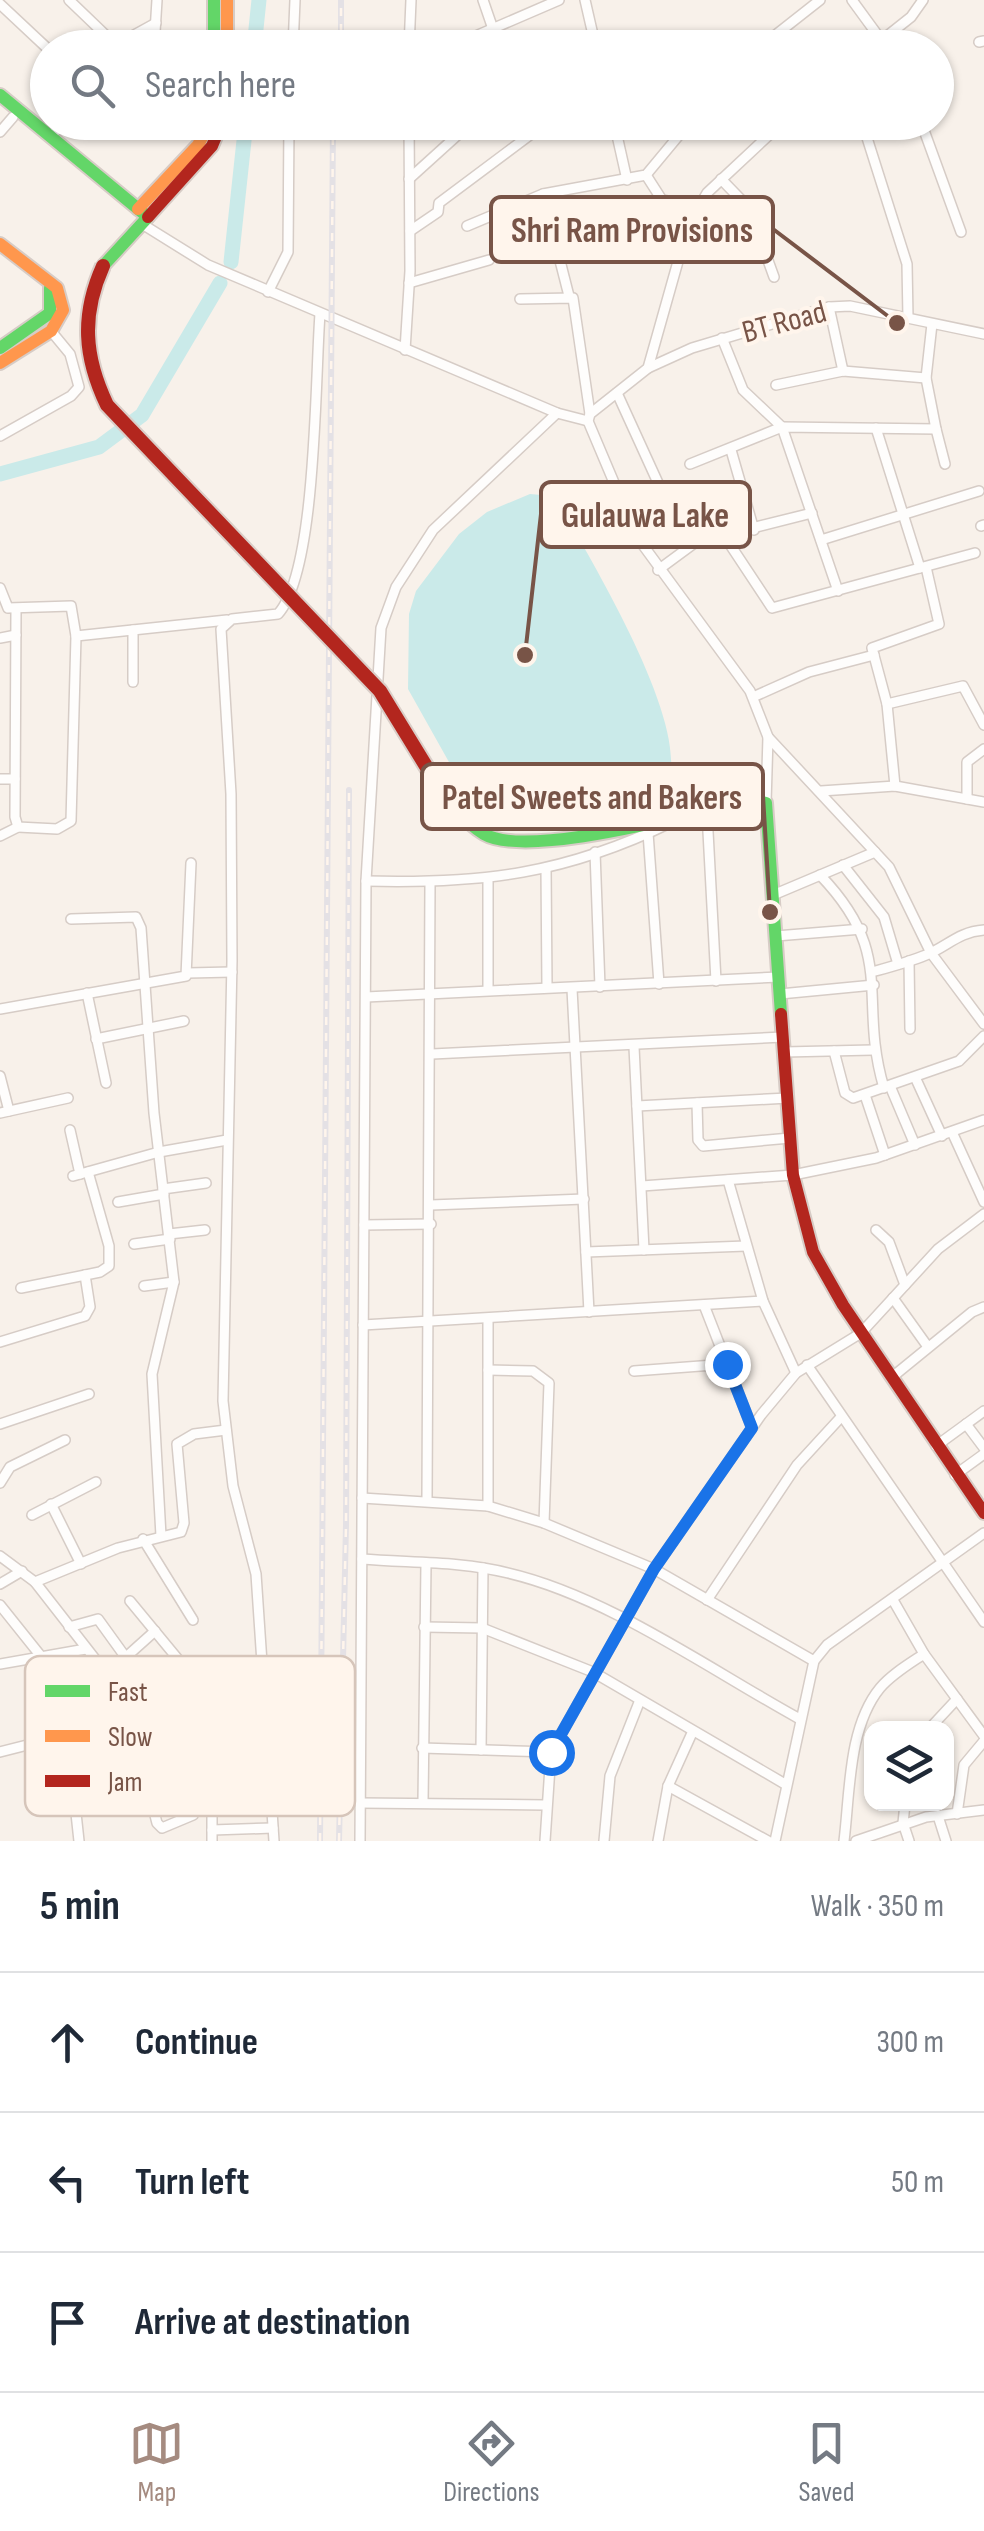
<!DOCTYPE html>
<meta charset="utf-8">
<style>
:root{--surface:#fff;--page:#f6f6f7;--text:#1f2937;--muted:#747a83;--line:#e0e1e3;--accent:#a58b80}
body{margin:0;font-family:"Sofia Sans Condensed",sans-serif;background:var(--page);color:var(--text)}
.controls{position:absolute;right:30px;bottom:30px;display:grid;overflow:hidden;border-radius:20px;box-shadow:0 2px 8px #0004}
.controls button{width:90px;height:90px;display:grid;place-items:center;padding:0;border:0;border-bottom:2px solid var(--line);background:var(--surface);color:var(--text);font:50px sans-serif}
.stop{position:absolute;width:30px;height:30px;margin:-22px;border:8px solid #1a73e8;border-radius:50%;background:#fff}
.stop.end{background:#1a73e8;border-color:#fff;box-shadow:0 2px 10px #0008}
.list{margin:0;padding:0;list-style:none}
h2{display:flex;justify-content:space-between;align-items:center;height:130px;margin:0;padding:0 40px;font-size:42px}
h2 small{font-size:32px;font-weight:400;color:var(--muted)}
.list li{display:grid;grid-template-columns:65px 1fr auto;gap:30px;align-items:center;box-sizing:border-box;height:140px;padding:0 40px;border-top:2px solid var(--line)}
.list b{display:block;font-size:38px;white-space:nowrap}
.list em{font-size:32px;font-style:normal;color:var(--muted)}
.icon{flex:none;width:55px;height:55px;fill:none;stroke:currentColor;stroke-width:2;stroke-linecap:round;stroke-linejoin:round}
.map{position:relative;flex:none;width:984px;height:1841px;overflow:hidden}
.search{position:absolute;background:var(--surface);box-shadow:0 2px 8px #0004;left:30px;right:30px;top:30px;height:110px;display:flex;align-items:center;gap:25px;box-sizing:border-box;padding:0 35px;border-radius:55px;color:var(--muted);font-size:38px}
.sheet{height:550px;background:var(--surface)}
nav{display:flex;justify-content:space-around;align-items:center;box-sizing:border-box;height:140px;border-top:2px solid var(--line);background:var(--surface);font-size:28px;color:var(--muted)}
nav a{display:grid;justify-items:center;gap:5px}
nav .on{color:var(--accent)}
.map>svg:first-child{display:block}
.water{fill:#caeae9}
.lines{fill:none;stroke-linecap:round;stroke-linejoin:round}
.river{stroke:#caeae9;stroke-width:15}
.street-casing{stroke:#d6ccc6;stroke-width:12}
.fast-casing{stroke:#d7ccc6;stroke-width:16}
.slow-casing{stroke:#d7ccc6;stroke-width:16}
.jam-casing{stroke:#d7ccc6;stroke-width:16}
.street{stroke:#fefdfc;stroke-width:9}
.fast{stroke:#63d668;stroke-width:12}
.slow{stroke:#ff974d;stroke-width:12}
.jam{stroke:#b3261e;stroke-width:12}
.rail-casing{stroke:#e4e1e5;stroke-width:6}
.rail{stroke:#fff5ec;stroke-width:2.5;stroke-dasharray:8;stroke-linecap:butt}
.jam-bridge-casing{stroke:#dacec8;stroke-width:18;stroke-linecap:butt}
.jam-bridge{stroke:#b3261e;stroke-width:14}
.route{stroke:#1a73e8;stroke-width:12}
.labels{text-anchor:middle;stroke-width:8;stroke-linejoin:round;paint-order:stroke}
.street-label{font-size:32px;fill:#785447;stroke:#fff5ec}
.key{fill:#fff5ec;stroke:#d6c5ba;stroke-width:2.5}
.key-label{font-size:28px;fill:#785447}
.leader{fill:none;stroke:#785447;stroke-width:4}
.callout-dot{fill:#785447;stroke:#fff5ec;stroke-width:4}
.callout{fill:#fff5ec;stroke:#785447;stroke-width:4}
.callout-label{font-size:35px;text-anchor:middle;font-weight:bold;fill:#785447}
</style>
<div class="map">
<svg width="984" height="1841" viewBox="0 0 984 1841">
<rect width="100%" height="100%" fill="#f8f1ea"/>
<path class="water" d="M 530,494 L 552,496 L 561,507 C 587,554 708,750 660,793 L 545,824 L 519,825 L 491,811 L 463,787 L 408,689 L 409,614 L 416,591 L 459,534 L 487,512 Z"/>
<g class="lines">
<g class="river">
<path d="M 254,48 L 259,0"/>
<path d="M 231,262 L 246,122"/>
<path d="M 0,474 L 99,447 L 142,415 L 220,283"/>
</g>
<defs>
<g id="street">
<path d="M 69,0 L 119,48"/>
<path d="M 483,0 L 493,29"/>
<path d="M 585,0 L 596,48"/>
<path d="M 852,0 L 887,48"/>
<path d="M 0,4 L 48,49"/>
<path d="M 979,42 L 984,41"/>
<path d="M 116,45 L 156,23"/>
<path d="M 154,48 L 157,0"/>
<path d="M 293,48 L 295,0"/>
<path d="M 409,48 L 411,0"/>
<path d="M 448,48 L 559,0"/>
<path d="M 556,48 L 573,42 L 595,44"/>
<path d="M 759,48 L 820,0"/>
<path d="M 872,48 L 911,17 L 923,0"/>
<path d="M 614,122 L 627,180"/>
<path d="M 862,122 L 907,264 L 908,318"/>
<path d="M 921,122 L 961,232"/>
<path d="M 0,132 L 13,117"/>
<path d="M 49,135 L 71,122"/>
<path d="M 646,175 L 662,200 L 699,207"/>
<path d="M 409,179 L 472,122"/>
<path d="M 721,179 L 749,208 L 774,277"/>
<path d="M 543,194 L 569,296"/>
<path d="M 142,224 L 208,265 L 557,413 L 588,421"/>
<path d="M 467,226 L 543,194 L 646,175 L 690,122"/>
<path d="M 410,231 L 438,212 L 439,203 L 530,135 L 525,122"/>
<path d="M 409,283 L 489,260"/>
<path d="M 268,292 L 288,252 L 289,122"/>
<path d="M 520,299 L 573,298 L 590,414"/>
<path d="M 829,307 L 843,371"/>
<path d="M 722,338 L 743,390 L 782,427 L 838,591"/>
<path d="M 405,350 L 410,271 L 409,122"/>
<path d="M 648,368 L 692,348 L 829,307 L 850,306 L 984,334"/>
<path d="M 776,385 L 843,371 L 926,378"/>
<path d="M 617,393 L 664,496"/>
<path d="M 876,428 L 920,568"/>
<path d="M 936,429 L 945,464"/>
<path d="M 0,436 L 71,396 L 79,387 L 70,354 L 51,331"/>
<path d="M 731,450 L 754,530"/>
<path d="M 690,464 L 782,427 L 936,429 L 926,378 L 932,324"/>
<path d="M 981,526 L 984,525"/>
<path d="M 725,537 L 772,608 L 975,553"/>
<path d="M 821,540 L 979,491"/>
<path d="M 658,570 L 696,542 L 812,513"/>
<path d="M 0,588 L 8,608 L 71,606 L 76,636 L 227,620"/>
<path d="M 16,609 L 15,817 L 18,827 L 57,829 L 71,821 L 76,636"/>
<path d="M 133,630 L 133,682"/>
<path d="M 0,638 L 16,635"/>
<path d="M 753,697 L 809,672 L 874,655"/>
<path d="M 887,704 L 963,686 L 984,725"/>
<path d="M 768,737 L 889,867 L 931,953 L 984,1024"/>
<path d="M 0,779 L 15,779"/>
<path d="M 895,786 L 887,704 L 872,648 L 939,624 L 926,567"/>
<path d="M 821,791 L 895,786 L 984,802"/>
<path d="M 967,799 L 967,762 L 984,749"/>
<path d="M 766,803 L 768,737 L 750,691 L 637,537 L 588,421 L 590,414 L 648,368 L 688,226 L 707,193 L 783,122"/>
<path d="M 707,813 L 716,981"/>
<path d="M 648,833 L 659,984"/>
<path d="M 0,836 L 18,827"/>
<path d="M 595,852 L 600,987"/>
<path d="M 843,865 L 884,917 L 898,964"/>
<path d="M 546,868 L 547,987"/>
<path d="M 820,875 C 898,956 857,997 884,1088"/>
<path d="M 366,881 C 483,884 565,874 672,822"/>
<path d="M 488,881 L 488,990"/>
<path d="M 773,895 L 875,852"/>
<path d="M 71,919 L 136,917 L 141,928 L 154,1113 L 174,1282 L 152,1374 L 161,1536"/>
<path d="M 776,936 L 862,929"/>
<path d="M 909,961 L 910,1029"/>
<path d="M 872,972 C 890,967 909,962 926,955 C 948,946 958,932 984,930"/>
<path d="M 188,973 L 232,972"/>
<path d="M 572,989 L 589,1312"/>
<path d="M 87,993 L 106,1083"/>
<path d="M 780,994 L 874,985"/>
<path d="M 366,997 L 779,977"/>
<path d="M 0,1009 L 186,976 L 191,863"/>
<path d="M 96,1039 L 184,1021"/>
<path d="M 634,1047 L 644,1250"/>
<path d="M 834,1051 L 845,1093 L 853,1098 L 959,1061 L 984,1036"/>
<path d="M 784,1052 L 873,1050"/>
<path d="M 432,1054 L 783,1037"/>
<path d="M 0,1076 L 9,1111"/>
<path d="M 915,1077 L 942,1136"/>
<path d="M 890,1086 L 915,1145"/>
<path d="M 865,1095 L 885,1155"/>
<path d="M 697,1103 L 698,1140 L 703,1146 L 790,1138"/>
<path d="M 637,1106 L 788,1098"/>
<path d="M 0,1113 L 68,1098"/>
<path d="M 70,1130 L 80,1174"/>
<path d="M 952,1132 L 984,1202"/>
<path d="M 73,1176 L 159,1152 L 227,1140"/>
<path d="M 728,1180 L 763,1301 L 796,1373"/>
<path d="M 642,1186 L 793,1175 L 876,1158 L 984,1120"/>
<path d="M 163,1189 L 206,1183"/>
<path d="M 118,1202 L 164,1194"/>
<path d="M 431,1205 L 584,1199"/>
<path d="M 364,1225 L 431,1224"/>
<path d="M 876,1230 L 889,1242 L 905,1285"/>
<path d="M 169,1234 L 205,1230"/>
<path d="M 134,1244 L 170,1239"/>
<path d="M 586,1252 L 746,1246"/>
<path d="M 144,1286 L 174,1282"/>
<path d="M 21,1288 L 100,1272 L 109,1266 L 109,1246 L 88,1172"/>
<path d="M 893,1298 L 928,1347"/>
<path d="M 704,1305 L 752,1428"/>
<path d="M 363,1325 L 763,1301"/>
<path d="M 0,1342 L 85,1316 L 90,1307 L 85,1275"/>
<path d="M 807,1365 L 984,1622"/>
<path d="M 488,1370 L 533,1371 L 549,1383 L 544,1523"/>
<path d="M 634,1371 L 727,1364"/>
<path d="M 891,1378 L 972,1312 L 984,1307"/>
<path d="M 0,1424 L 89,1394"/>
<path d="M 966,1424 L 984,1448"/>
<path d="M 936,1446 L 984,1411"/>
<path d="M 955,1475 L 984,1454"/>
<path d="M 0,1483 L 10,1467 L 65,1440"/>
<path d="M 362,1498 L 488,1506 L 544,1523 L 654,1569 L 814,1661"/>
<path d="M 427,1499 L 430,883"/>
<path d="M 51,1504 L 81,1564"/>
<path d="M 488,1506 L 488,1319"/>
<path d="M 32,1515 L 96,1482"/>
<path d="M 143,1539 L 193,1620"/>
<path d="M 0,1556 L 35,1582 L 113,1682 L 130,1719 L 157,1823 L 162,1828 L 193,1815 L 186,1754"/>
<path d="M 362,1559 C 410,1563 461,1561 508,1573 C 607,1596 709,1669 798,1718"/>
<path d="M 35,1582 L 118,1548 L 181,1532 L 184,1523 L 177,1444 L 194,1434 L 226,1430"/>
<path d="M 0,1584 L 22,1571"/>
<path d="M 707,1600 L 797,1465 L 841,1417"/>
<path d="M 893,1600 L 924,1654 L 984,1736"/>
<path d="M 130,1601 L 182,1664"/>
<path d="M 0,1605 L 40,1655"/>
<path d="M 69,1627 L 98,1619 L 155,1698 L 165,1735 L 161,1745 L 140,1755"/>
<path d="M 424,1627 L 482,1628 L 593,1672 L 785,1784"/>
<path d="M 126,1657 L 155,1631"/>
<path d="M 0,1664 L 86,1649"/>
<path d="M 930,1728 L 957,1699"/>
<path d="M 422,1748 L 551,1752"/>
<path d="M 481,1750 L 483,1568"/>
<path d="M 0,1752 L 130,1719"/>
<path d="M 668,1786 L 768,1841"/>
<path d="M 423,1802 L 426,1564"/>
<path d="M 360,1803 L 545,1805"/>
<path d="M 75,1804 L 79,1841"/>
<path d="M 905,1804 L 903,1823 L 909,1841"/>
<path d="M 957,1814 L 964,1765 L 984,1741"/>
<path d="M 938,1816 L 946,1841"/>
<path d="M 212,1830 L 273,1828"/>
<path d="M 212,1841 L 212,1802"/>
<path d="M 274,1841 L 256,1574 L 233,1486 L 223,1401 L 232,961 L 231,794 L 221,629 L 232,619 L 278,614 C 317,571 315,377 320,314"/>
<path d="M 360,1841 L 366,881 L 381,628 L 396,587 L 433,530 L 557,413"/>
<path d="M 545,1841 L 551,1752 L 654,1569 L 761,1415 L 796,1373 L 861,1333 L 938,1249 L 984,1214"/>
<path d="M 604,1841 L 610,1776 L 640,1700"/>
<path d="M 658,1841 L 668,1786 L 692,1733"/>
<path d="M 775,1841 L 814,1661 L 827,1645 L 984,1533"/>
<path d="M 844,1841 C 850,1793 848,1727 880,1688 C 892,1674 909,1664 924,1654"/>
<path d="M 856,1841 L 926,1817 L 984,1810"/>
</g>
<g id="fast">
<path d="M 214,0 L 214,48"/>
<path d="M 0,95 L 148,217 L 103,266"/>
<path d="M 0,348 L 50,313 L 50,288"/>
<path d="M 429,771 C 445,794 459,819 484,834 C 528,860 699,811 755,800 L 766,803 L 781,1014"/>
</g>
<g id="slow">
<path d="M 227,0 L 227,48"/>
<path d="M 138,209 L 198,145 L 210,122"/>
<path d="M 0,244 L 57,288 L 63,310 L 51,331 L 0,363"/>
</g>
<g id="jam">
<path d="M 148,217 L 212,146 L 222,122"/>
<path d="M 781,1014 L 793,1175 L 813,1252 L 843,1305 L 984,1513"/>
</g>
</defs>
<use href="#street" class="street-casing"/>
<use href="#fast" class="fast-casing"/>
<use href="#slow" class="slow-casing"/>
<use href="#jam" class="jam-casing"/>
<use href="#street" class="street"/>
<use href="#fast" class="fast"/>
<use href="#slow" class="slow"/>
<use href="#jam" class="jam"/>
<defs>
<g id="rail">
<path d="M 341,48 L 341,0"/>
<path d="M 320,1841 L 333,122"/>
<path d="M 339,1841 L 346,1525 L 349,790"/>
</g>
</defs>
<use href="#rail" class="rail-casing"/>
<use href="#rail" class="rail"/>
<defs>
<path id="jam-bridge" d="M 103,266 C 81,315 84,357 107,405 L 380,691 L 429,771"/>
</defs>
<use href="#jam-bridge" class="jam-bridge-casing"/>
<use href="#jam-bridge" class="jam-bridge"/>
</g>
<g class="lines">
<path class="route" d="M 551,1752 L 654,1569 L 752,1428 L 727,1364"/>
</g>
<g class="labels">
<g class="street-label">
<text transform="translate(784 321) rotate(-15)" y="11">BT Road</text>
</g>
</g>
<rect x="25" y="1656" width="330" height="160" rx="15" class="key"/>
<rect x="45" y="1685" width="45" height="12" fill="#63d668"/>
<rect x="45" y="1730" width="45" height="12" fill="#ff974d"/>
<rect x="45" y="1775" width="45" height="12" fill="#b3261e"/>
<g class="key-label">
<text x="108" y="1701">Fast</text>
<text x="108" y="1746">Slow</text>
<text x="108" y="1791">Jam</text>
</g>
<path class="leader" d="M897 323L773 229M525 655L541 514M770 912L763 796"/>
<g class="callout-dot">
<circle cx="897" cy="323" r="10"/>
<circle cx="525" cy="655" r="10"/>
<circle cx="770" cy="912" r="10"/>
</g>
<g class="callout">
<rect x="491" y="197" width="282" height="65" rx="10"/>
<rect x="541" y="482" width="209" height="65" rx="10"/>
<rect x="422" y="764" width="341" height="65" rx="10"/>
</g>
<g class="callout-label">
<text x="632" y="242">Shri Ram Provisions</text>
<text x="645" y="527">Gulauwa Lake</text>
<text x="592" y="809">Patel Sweets and Bakers</text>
</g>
</svg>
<div class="controls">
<button><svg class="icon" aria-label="layers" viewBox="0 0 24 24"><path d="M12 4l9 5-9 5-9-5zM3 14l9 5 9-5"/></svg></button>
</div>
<div class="stop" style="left:551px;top:1752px"></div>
<div class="stop end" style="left:727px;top:1364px"></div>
<div class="search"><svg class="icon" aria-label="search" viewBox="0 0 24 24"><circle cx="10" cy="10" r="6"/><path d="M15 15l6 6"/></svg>Search here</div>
</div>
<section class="sheet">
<h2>5 min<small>Walk · 350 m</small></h2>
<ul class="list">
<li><svg class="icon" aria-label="ahead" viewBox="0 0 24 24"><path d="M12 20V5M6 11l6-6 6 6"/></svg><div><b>Continue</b></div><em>300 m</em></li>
<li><svg class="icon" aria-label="left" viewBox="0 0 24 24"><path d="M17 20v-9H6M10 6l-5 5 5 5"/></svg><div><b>Turn left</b></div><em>50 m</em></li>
<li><svg class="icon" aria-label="arrive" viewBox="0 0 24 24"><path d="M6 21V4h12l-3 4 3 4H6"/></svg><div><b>Arrive at destination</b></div></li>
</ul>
</section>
<nav>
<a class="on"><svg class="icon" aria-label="map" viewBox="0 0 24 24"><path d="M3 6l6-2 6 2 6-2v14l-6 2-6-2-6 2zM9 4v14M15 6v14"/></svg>Map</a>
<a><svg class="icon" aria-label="directions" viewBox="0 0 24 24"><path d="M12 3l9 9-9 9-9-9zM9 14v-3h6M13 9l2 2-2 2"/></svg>Directions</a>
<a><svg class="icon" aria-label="saved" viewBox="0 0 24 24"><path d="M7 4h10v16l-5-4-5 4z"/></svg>Saved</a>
</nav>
